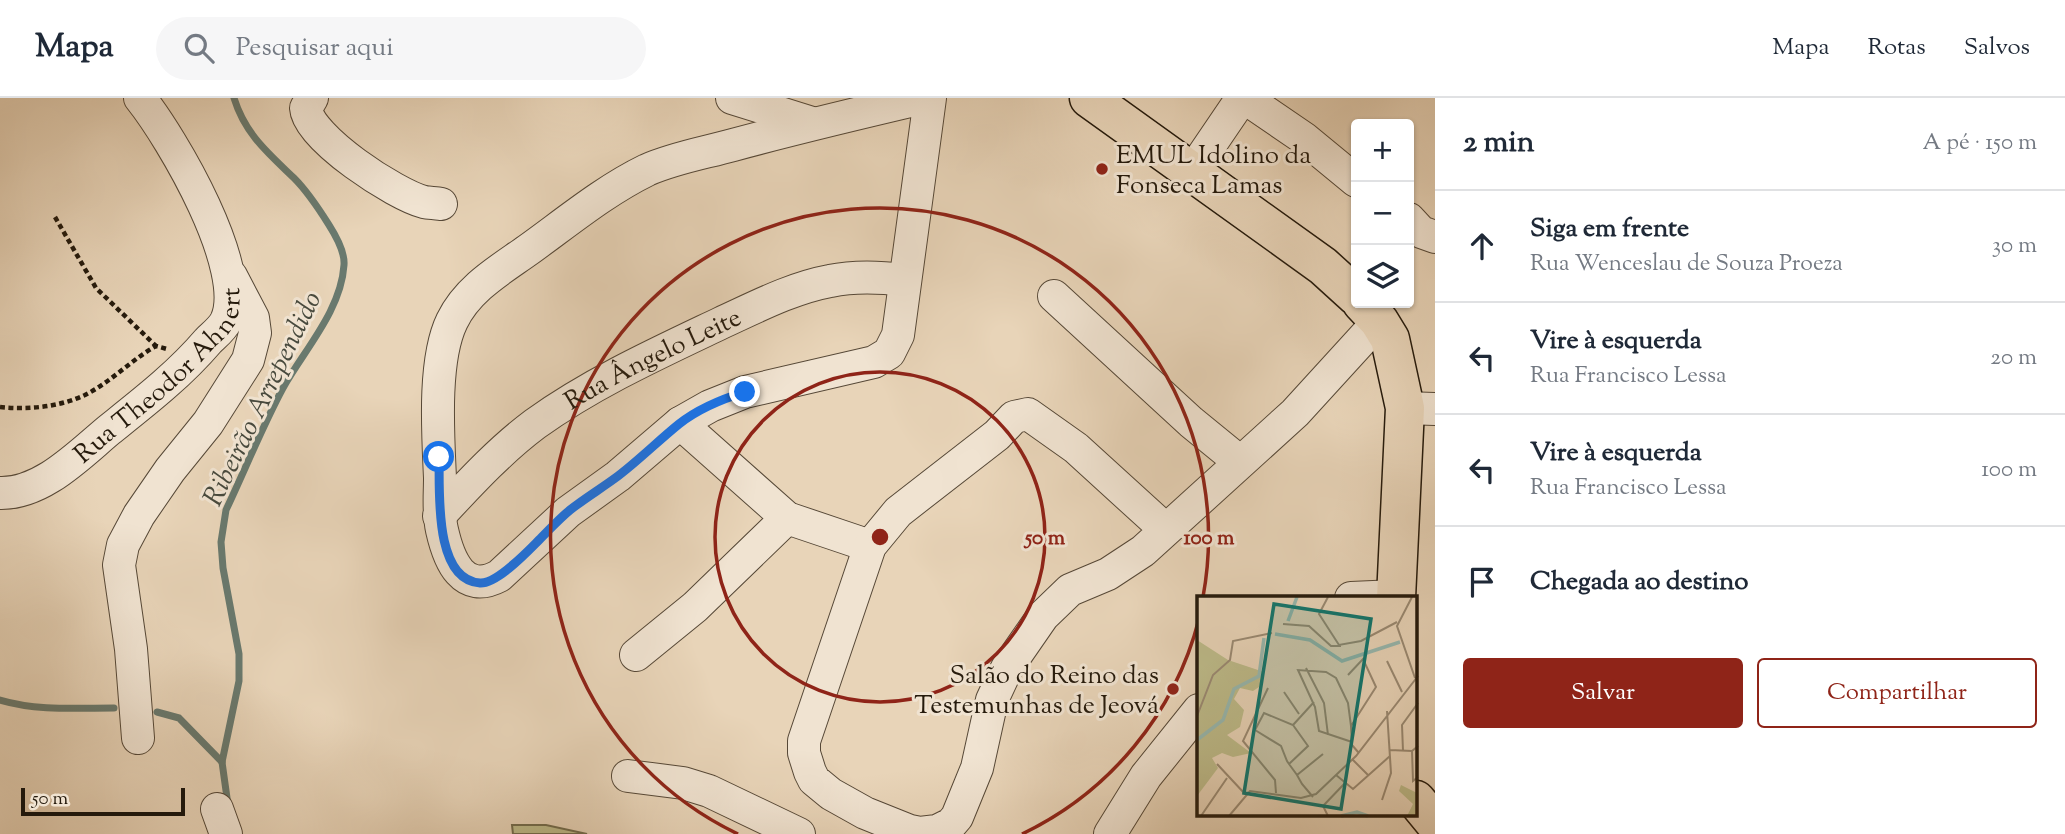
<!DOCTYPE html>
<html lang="pt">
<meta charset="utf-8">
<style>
:root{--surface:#fff;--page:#f6f6f7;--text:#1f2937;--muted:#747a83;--line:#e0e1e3;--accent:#8f2418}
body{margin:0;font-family:"Sorts Mill Goudy",serif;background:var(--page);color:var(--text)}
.controls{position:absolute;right:21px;top:21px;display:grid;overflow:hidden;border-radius:7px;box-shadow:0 2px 5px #0004}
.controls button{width:63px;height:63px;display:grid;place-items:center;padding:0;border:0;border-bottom:2px solid var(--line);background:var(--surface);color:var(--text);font:35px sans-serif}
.scale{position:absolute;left:21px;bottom:18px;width:164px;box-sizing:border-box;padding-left:7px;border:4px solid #251a0c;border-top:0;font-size:19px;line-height:24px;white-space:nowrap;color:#251a0c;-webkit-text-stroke:5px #f0e3d1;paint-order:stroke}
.stop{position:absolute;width:21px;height:21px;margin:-16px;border:5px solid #1a73e8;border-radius:50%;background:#fff}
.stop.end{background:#1a73e8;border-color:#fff;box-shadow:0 2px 7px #0008}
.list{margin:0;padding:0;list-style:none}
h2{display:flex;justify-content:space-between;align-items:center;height:91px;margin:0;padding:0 28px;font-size:30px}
h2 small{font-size:23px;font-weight:400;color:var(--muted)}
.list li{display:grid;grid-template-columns:46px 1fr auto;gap:21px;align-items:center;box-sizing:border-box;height:112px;padding:0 28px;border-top:2px solid var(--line)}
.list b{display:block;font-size:26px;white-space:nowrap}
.list p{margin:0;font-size:23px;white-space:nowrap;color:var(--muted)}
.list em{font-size:23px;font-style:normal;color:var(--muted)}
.actions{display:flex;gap:14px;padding:21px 28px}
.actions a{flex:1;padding:16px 0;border:2px solid var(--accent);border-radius:7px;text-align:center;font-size:24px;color:var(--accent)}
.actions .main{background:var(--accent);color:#fff}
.icon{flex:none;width:38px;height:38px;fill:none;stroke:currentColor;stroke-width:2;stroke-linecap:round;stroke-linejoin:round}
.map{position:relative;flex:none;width:1435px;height:736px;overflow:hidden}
header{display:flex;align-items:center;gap:42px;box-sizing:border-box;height:98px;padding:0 35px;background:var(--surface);border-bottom:2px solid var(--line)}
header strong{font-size:33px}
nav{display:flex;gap:38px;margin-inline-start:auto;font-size:24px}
.search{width:490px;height:63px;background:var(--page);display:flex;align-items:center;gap:18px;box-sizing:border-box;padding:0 24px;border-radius:38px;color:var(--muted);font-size:26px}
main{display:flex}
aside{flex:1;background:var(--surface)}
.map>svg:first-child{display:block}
.green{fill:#bdbb8a;stroke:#716a4b;stroke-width:2}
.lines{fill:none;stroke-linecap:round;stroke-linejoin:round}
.stream{stroke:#69796e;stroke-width:7}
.minor-casing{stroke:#564837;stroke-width:34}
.major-casing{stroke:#251a0c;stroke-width:41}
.path{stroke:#251a0c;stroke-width:4.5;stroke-dasharray:5 3.5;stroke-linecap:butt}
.minor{stroke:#f0e3d1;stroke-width:32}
.major{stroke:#e8d4b8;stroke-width:38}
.route{stroke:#1a73e8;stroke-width:9}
.ring{fill:none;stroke:#8f2418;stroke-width:3.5}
.poi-dot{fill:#8f2418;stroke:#f0e3d1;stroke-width:2.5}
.labels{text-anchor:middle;stroke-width:6;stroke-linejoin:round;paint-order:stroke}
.poi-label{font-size:26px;fill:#251a0c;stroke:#f0e3d1;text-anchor:start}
.street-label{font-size:26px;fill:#251a0c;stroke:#f0e3d1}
.water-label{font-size:28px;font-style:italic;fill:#47493d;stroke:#f0e3d1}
.inset-river{fill:none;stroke:#97b8af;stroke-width:3.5}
.inset-road{fill:none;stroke:#9a8a73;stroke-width:2}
.view{fill:#0f766e;fill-opacity:0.15;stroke:#0f766e;stroke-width:3.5}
.inset-edge{fill:none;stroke:#251a0c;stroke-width:3.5}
.centre{fill:#8f2418;stroke:#f0e3d1;stroke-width:3.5}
.ring-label{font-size:21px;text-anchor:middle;font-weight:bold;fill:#8f2418;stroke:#f0e3d1;stroke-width:6;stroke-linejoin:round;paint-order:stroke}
</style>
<header>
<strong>Mapa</strong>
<div class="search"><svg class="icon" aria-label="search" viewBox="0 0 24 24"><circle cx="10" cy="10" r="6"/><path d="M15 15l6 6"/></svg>Pesquisar aqui</div>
<nav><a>Mapa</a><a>Rotas</a><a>Salvos</a></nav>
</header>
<main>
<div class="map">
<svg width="1435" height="736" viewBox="0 0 1435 736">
<rect width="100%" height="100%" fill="#e8d4b8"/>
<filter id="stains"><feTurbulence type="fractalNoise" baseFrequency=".00286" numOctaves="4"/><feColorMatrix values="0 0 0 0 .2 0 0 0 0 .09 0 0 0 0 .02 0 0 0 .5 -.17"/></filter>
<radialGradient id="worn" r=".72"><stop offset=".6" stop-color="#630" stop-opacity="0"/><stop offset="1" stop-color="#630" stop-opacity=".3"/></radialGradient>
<path class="green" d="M 512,727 L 546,727 L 587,736 L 513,736 Z"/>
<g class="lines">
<g class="stream">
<path d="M 0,602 C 37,613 76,610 114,610"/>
<path d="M 157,614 L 179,620 L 222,664"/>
<path d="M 228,707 L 222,664 L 239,583 L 239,556 L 223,470 L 221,444 L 226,412 C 245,372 262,329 283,290 C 304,252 341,213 344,167 C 345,154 336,138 329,127 C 319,111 307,93 294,80 C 268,55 245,36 234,0"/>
</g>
<defs>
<g id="minor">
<path d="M 312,0 L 306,10 C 308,40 396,97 424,104 C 429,105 436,105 441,106"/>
<path d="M 732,0 L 812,25"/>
<path d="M 923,0 C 859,15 796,30 733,47 C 704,55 674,60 647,72 C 604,93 567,124 528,152 C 500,172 468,190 452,223 C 433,262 438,336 440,380 C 440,398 438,415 442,432 C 449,463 463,497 499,478 L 568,414 L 618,378 L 680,325 L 710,308 L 745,294 L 874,264 L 889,255 L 898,237 L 930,0"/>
<path d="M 1245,0 L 1305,41 L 1356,83"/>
<path d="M 1191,75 L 1242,0"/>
<path d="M 1409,121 L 1421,134 L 1435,139"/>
<path d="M 1054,198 L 1191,324 L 1240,364"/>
<path d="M 1405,310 L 1435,311"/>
<path d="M 680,325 L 787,420 L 870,448"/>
<path id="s1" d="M 0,395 C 42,396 79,357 109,332 C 144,304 179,277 208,243 C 214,237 222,231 226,223 C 250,172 172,40 140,0"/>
<path id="s2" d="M 439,418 C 469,386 499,353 535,326 C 592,285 658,255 721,225 C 756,209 792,190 830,183 C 854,178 880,179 904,182"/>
<path d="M 1166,432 L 1076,350 L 1028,316 L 1014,319 L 997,337 L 898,414 L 870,448 L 804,643 L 804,655 L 810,674 L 814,682 L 831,696 L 865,715 L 910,733 L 920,735 L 937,733 L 951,726 L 957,719 L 977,670 L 992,602 L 1007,570 L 1043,518 L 1070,492 L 1108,476 L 1143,453 L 1295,315 L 1379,223"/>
<path d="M 1351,500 L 1396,498"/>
<path d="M 636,557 L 695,509 L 787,420"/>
<path d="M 138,640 L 131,551 L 119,467 L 123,447 L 139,417 L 170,372 L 208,325 L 248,262 L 255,235 L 253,220 L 231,178"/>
<path d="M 628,678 L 683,685 L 709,693 L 799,736"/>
<path d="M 217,711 L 226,736"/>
<path d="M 1110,736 L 1146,678 L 1199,612"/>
</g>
<g id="major">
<path d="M 1089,0 L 1323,168 L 1356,198"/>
<path d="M 1362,205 L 1379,223 L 1390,241 L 1405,310 L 1396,500"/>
<path d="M 1416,702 L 1435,725"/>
</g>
</defs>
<use href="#minor" class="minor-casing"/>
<use href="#major" class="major-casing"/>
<g class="path">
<path d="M 55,119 L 96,190 L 156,248"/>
<path d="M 0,309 C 28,312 59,309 85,297 C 111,284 131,262 156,248 L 167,251"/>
</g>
<use href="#minor" class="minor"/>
<use href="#major" class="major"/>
</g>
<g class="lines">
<path class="route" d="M 439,359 C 440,390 433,482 480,485 C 497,486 528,453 539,442 C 549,432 559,421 570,412 C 585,400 602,390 618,378 C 639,362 658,343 679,326 C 698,311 722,301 745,294"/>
</g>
<g class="ring">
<circle cx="880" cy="439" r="165"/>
<path d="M1199 521A329 329 0 0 1 1022 736M738 736A329 329 0 1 1 1203 499"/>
</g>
<g class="poi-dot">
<circle cx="1102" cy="71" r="7"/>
<circle cx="1173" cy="591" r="7"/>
</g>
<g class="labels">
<g class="poi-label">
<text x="1116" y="65">EMUL Idolino da<tspan x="1116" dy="30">Fonseca Lamas</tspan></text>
<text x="1159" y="585" text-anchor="end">Salão do Reino das<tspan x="1159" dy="30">Testemunhas de Jeová</tspan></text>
</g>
<g class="street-label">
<text dy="9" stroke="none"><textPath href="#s2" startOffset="268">Rua Ângelo Leite</textPath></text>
<text dy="9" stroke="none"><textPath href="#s1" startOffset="205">Rua Theodor Ahnert</textPath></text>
</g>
<g class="water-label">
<text transform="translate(261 300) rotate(-64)" y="10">Ribeirão Arrependido</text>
</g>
</g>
<g transform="translate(1197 498)">
<rect width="220" height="220" fill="#e8d4b8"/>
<path d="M 0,44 L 31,64 L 67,76 L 62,91 L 56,95 L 43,92 L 37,103 L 47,114 L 43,131 L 30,139 L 54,157 L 36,161 L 25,157 L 15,162 L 21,172 L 0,200 ZM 204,189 L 220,197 L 220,220 L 210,220 L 216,208 L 202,195 Z" fill="#bdbb8a"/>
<path class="inset-river" d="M 91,25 L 100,1M 78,38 L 113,44 L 145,65 L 203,46M 0,144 L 26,124 L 37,93 L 62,80 L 67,42M 144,220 L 160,216 L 171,220"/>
<path class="inset-road" d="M 131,1 L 122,18 L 142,49 L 164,45 L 200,26M 215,1 L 200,30 L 218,82M 86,28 L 112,30 L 134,50 L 144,50M 190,65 L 205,96M 109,72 L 127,107 L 131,139M 151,79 L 166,63 L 179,91 L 154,130M 71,92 L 46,145 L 78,184 L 79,197M 87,96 L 102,118M 0,120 L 16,79 L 33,64 L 36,45 L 75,37M 96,129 L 117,106M 155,146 L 122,135 L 118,111 L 101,74 L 129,76 L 139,82 L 151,107 L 154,130 L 155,149 L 161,156M 193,154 L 215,155 L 221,150M 206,155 L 205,129 L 221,107M 215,155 L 216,185 L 221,181M 155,163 L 171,179M 20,168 L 48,198M 92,168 L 111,150 L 96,129 L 67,117 L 58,134 L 84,150 L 90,165 L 92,168 L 100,179 L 105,188 L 116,201M 100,179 L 126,158M 139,179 L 156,193 L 193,160M 185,204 L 194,177 L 190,115M 4,220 L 30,182M 32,220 L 53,195 L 104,202 L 119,198 L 159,160 L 221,80M 131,220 L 126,210 L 148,187"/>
<path class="view" d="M 77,8 L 174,23 L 144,213 L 47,197 Z"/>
<rect width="220" height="220" class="inset-edge"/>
</g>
<circle cx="880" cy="439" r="10" class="centre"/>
<g class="ring-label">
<text x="1045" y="446">50 m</text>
<text x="1209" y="446">100 m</text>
</g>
<rect width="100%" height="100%" filter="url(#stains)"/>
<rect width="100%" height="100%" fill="url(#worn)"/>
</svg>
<div class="controls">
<button>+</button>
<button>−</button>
<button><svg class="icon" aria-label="layers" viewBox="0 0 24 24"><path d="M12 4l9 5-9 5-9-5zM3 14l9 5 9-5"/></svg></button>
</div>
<div class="scale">50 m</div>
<div class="stop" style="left:439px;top:359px"></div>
<div class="stop end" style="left:745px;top:294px"></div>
</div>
<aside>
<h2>2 min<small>A pé · 150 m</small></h2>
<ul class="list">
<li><svg class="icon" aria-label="ahead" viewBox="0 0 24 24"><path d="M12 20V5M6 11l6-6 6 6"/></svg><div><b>Siga em frente</b><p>Rua Wenceslau de Souza Proeza</p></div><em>30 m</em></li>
<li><svg class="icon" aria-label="left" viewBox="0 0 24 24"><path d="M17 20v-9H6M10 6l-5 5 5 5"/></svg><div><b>Vire à esquerda</b><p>Rua Francisco Lessa</p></div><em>20 m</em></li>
<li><svg class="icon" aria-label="left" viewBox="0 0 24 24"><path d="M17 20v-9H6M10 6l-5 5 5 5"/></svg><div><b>Vire à esquerda</b><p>Rua Francisco Lessa</p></div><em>100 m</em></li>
<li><svg class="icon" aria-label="arrive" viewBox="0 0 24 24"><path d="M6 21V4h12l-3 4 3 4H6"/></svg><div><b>Chegada ao destino</b></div></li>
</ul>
<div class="actions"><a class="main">Salvar</a><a>Compartilhar</a></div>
</aside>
</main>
